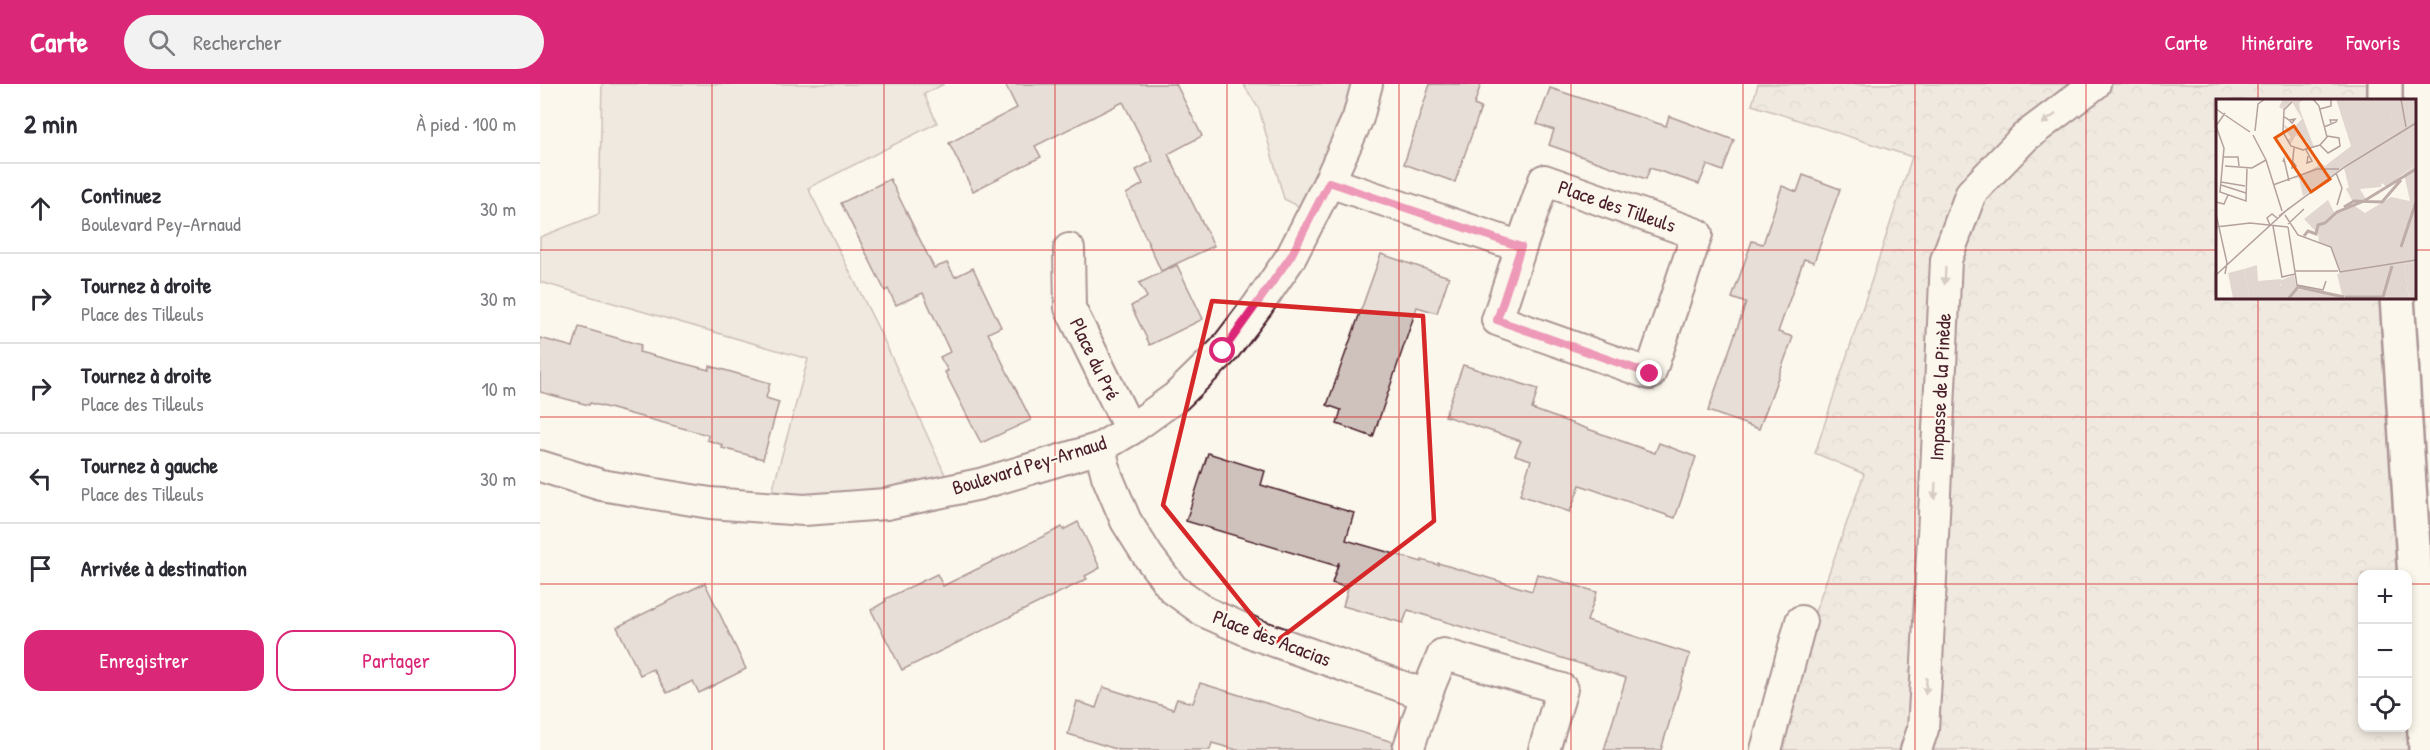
<!DOCTYPE html>
<html lang="fr">
<meta charset="utf-8">
<style>
:root{--surface:#fff;--page:#f2f2f3;--text:#2b2b33;--muted:#7c7c81;--line:#e1e1e2;--accent:#db2777}
body{margin:0;font-family:"Patrick Hand",sans-serif;background:var(--page);color:var(--text)}
.controls{position:absolute;right:18px;bottom:18px;display:grid;overflow:hidden;border-radius:12px;box-shadow:0 3px 9px #0003}
.controls button{width:54px;height:54px;display:grid;place-items:center;padding:0;border:0;border-bottom:2px solid var(--line);background:var(--surface);color:var(--text);font:30px sans-serif}
.stop{position:absolute;width:18px;height:18px;margin:-14px;border:4px solid #db2777;border-radius:50%;background:#fff}
.stop.end{background:#db2777;border-color:#fff;box-shadow:0 2px 6px #0008}
.list{margin:0;padding:0;list-style:none}
h2{display:flex;justify-content:space-between;align-items:center;height:78px;margin:0;padding:0 24px;font-size:26px}
h2 small{font-size:20px;font-weight:400;color:var(--muted)}
.list li{display:grid;grid-template-columns:39px 1fr auto;gap:18px;align-items:center;box-sizing:border-box;height:90px;padding:0 24px;border-top:2px solid var(--line)}
.list b{display:block;font-size:22px;white-space:nowrap}
.list p{margin:0;font-size:20px;white-space:nowrap;color:var(--muted)}
.list em{font-size:20px;font-style:normal;color:var(--muted)}
.actions{display:flex;gap:12px;padding:18px 24px}
.actions a{flex:1;padding:14px 0;border:2px solid var(--accent);border-radius:18px;text-align:center;font-size:21px;color:var(--accent)}
.actions .main{background:var(--accent);color:#fff}
.icon{flex:none;width:33px;height:33px;fill:none;stroke:currentColor;stroke-width:2;stroke-linecap:round;stroke-linejoin:round}
.map{position:relative;flex:none;width:1890px;height:666px;overflow:hidden}
header{display:flex;align-items:center;gap:36px;box-sizing:border-box;height:84px;padding:0 30px;background:var(--accent);color:#fff}
header strong{font-size:28px}
nav{display:flex;gap:33px;margin-inline-start:auto;font-size:21px}
.search{width:420px;height:54px;background:var(--page);display:flex;align-items:center;gap:15px;box-sizing:border-box;padding:0 21px;border-radius:33px;color:var(--muted);font-size:22px}
main{display:flex}
aside{flex:1;background:var(--surface)}
.map>svg:first-child{display:block}
.forest{fill:url(#forest-crowns);stroke:#967b7e;stroke-width:1.5;fill-rule:evenodd}
.green{fill:#e2d7d0;stroke:#967b7e;stroke-width:1.5}
.building{fill:#cfc2bc;stroke:#4a1f2b;stroke-width:1.5}
.lines{fill:none;stroke-linecap:round;stroke-linejoin:round}
.minor-casing{stroke:#4a1f2b;stroke-width:34}
.primary-casing{stroke:#4a1f2b;stroke-width:38}
.minor{stroke:#fbf7ec;stroke-width:30}
.primary{stroke:#fbf7ec;stroke-width:33}
.oneway{fill:#ab9695}
.route{stroke:#db2777;stroke-width:8}
.marked{fill:none;stroke:#d62828;stroke-width:4.5;stroke-linejoin:round}
.grid{fill:none;stroke:#d62828;stroke-width:1.5;stroke-opacity:0.55}
.labels{text-anchor:middle;stroke-width:4.5;stroke-linejoin:round;paint-order:stroke}
.street-label{font-size:20px;fill:#4a1f2b;stroke:#fbf7ec}
.inset-river{fill:none;stroke:#bfadaa;stroke-width:3}
.inset-road{fill:none;stroke:#b4a19f;stroke-width:1.5}
.view{fill:#e8590c;fill-opacity:0.15;stroke:#e8590c;stroke-width:3}
.inset-edge{fill:none;stroke:#4a1f2b;stroke-width:3}
</style>
<header>
<strong>Carte</strong>
<div class="search"><svg class="icon" aria-label="search" viewBox="0 0 24 24"><circle cx="10" cy="10" r="6"/><path d="M15 15l6 6"/></svg>Rechercher</div>
<nav><a>Carte</a><a>Itinéraire</a><a>Favoris</a></nav>
</header>
<main>
<aside>
<h2>2 min<small>À pied · 100 m</small></h2>
<ul class="list">
<li><svg class="icon" aria-label="ahead" viewBox="0 0 24 24"><path d="M12 20V5M6 11l6-6 6 6"/></svg><div><b>Continuez</b><p>Boulevard Pey-Arnaud</p></div><em>30 m</em></li>
<li><svg class="icon" aria-label="right" viewBox="0 0 24 24"><path d="M7 20v-9h11M14 6l5 5-5 5"/></svg><div><b>Tournez à droite</b><p>Place des Tilleuls</p></div><em>30 m</em></li>
<li><svg class="icon" aria-label="right" viewBox="0 0 24 24"><path d="M7 20v-9h11M14 6l5 5-5 5"/></svg><div><b>Tournez à droite</b><p>Place des Tilleuls</p></div><em>10 m</em></li>
<li><svg class="icon" aria-label="left" viewBox="0 0 24 24"><path d="M17 20v-9H6M10 6l-5 5 5 5"/></svg><div><b>Tournez à gauche</b><p>Place des Tilleuls</p></div><em>30 m</em></li>
<li><svg class="icon" aria-label="arrive" viewBox="0 0 24 24"><path d="M6 21V4h12l-3 4 3 4H6"/></svg><div><b>Arrivée à destination</b></div></li>
</ul>
<div class="actions"><a class="main">Enregistrer</a><a>Partager</a></div>
</aside>
<div class="map">
<svg width="1890" height="666" viewBox="0 0 1890 666">
<defs>
<pattern id="forest-crowns" width="20" height="18" patternUnits="userSpaceOnUse" patternTransform="scale(1.5)"><rect width="20" height="18" fill="#e2d7d0"/><path d="M2 6a3 3 0 1 1 6 0M12 15a3 3 0 1 1 6 0" fill="none" stroke="#c3b8b3"/></pattern>
</defs>
<rect width="100%" height="100%" fill="#fbf7ec"/>
<filter id="ink" filterUnits="userSpaceOnUse"><feTurbulence type="fractalNoise" baseFrequency=".0167" numOctaves="2"/><feDisplacementMap in="SourceGraphic" scale="12" xChannelSelector="R" yChannelSelector="G"/><feConvolveMatrix kernelMatrix="1 2 1 2 8 2 1 2 1" color-interpolation-filters="sRGB"/></filter>
<g filter="url(#ink)">
<path class="forest" d="M 1218,0 L 1845,0 L 1845,16 L 1677,16 L 1677,213 L 1857,213 L 1886,666 L 1226,666 L 1324,390 L 1275,369 L 1372,73 L 1212,21 ZM 1822,490 L 1868,490 L 1868,644 L 1822,644 Z"/>
<g class="green">
<path d="M 62,0 L 404,0 L 384,10 L 397,39 L 268,104 L 343,254 L 412,406 L 224,423 L 232,408 L 268,275 L 0,198 L 0,153 L 59,130 Z"/>
<path d="M 703,0 L 827,0 L 772,129 L 744,115 L 719,25 Z"/>
</g>
<g class="building">
<path d="M 465,0 L 636,0 L 662,52 L 628,70 L 674,162 L 621,187 L 586,110 L 603,100 L 596,86 L 613,77 L 583,18 L 495,62 L 501,73 L 433,107 L 409,59 L 477,24 Z"/>
<path d="M 890,0 L 941,0 L 934,21 L 941,24 L 915,98 L 864,80 Z"/>
<path d="M 1010,4 L 1126,42 L 1129,32 L 1194,56 L 1183,87 L 1167,81 L 1159,100 L 1110,84 L 1106,95 L 1009,61 L 1014,46 L 997,40 Z"/>
<path d="M 1263,91 L 1300,105 L 1274,178 L 1264,175 L 1238,248 L 1253,253 L 1219,345 L 1168,327 L 1206,219 L 1192,214 L 1212,157 L 1223,160 L 1242,102 L 1257,108 Z"/>
<path d="M 350,95 L 394,184 L 407,179 L 415,193 L 433,184 L 461,243 L 448,249 L 491,336 L 441,359 L 405,288 L 408,287 L 400,273 L 410,268 L 383,209 L 356,221 L 348,205 L 345,207 L 301,119 Z"/>
<path d="M 841,170 L 909,193 L 897,229 L 877,223 L 833,353 L 797,340 L 801,326 L 787,321 Z"/>
<path d="M 637,181 L 663,235 L 610,261 L 591,222 L 607,213 L 599,199 Z"/>
<path d="M 39,243 L 101,261 L 99,268 L 169,286 L 170,282 L 230,299 L 226,314 L 239,318 L 223,375 L 182,364 L 183,361 L 167,356 L 168,351 L 50,319 L 49,321 L 0,308 L 0,254 L 33,263 Z"/>
<path d="M 923,281 L 998,305 L 992,325 L 1115,369 L 1119,359 L 1156,373 L 1135,434 L 1040,401 L 1030,428 L 980,411 L 991,376 L 975,371 L 981,357 L 905,332 Z"/>
<path d="M 668,369 L 725,387 L 721,401 L 814,429 L 806,456 L 882,478 L 882,476 L 898,481 L 898,479 L 992,507 L 997,490 L 1057,508 L 1047,537 L 1150,570 L 1121,666 L 1064,666 L 1086,594 L 868,526 L 863,539 L 803,522 L 808,504 L 792,499 L 799,478 L 797,482 L 646,437 Z"/>
<path d="M 538,438 L 560,484 L 545,492 L 547,495 L 362,586 L 331,526 L 346,517 L 345,515 L 397,490 L 403,502 L 522,443 L 523,446 Z"/>
<path d="M 165,499 L 206,585 L 159,609 L 153,597 L 127,609 L 113,585 L 100,591 L 77,543 Z"/>
<path d="M 660,599 L 853,658 L 851,666 L 697,666 L 672,659 L 670,666 L 579,666 L 528,650 L 537,617 L 556,624 L 563,603 L 633,625 L 637,615 L 653,619 Z"/>
</g>
<g class="lines">
<defs>
<g id="minor">
<path d="M 789,98 L 981,163 L 1004,96 L 1157,150 L 1110,290 L 957,236 L 981,163"/>
<path d="M 529,165 L 530,224 L 590,346"/>
<path d="M 560,364 L 567,392 L 586,437 L 608,472 L 633,505 L 665,528 L 717,551 L 886,611"/>
<path d="M 0,382 L 61,401 L 170,419 L 264,426 L 346,420 L 440,400 L 560,364 L 590,346 L 636,313 L 683,267 L 718,221 L 751,173 L 789,98 L 818,34 L 827,0"/>
<path d="M 868,666 L 886,611 L 903,570 L 1022,605 L 1004,666"/>
<path d="M 1226,666 L 1261,537"/>
<path d="M 1376,666 L 1383,645 L 1387,579 L 1406,176 L 1431,109 L 1485,53 L 1555,0"/>
</g>
<g id="primary">
<path d="M 1845,0 L 1845,16"/>
<path d="M 1857,213 L 1886,666"/>
</g>
</defs>
<use href="#minor" class="minor-casing"/>
<use href="#primary" class="primary-casing"/>
<use href="#minor" class="minor"/>
<use href="#primary" class="primary"/>
</g>
<defs><path id="oneway-solid" d="M-6-.8H1V-3.2L6.5 0L1 3.2V.8H-6Z" transform="scale(1.5)"/></defs>
<g class="oneway">
<use href="#oneway-solid" transform="translate(1509 35) rotate(143)"/>
<use href="#oneway-solid" transform="translate(1405 192) rotate(93)"/>
<use href="#oneway-solid" transform="translate(1395 407) rotate(93)"/>
<use href="#oneway-solid" transform="translate(1386 602) rotate(94)"/>
</g>
</g>
<g class="lines" filter="url(#ink)">
<path class="route" d="M 683,267 L 751,172 L 789,98 L 981,163 L 957,236 L 1110,290"/>
</g>
<path d="M0 0H1890V666H0ZM 672,217 L 883,232 L 894,437 L 734,559 L 623,421 Z" fill="#fbf7ec" fill-opacity=".55" fill-rule="evenodd"/>
<path class="marked" d="M 672,217 L 883,232 L 894,437 L 734,559 L 623,421 Z"/>
<path class="grid" d="M 172,0 L 172,666M 344,0 L 344,666M 515,0 L 515,666M 687,0 L 687,666M 859,0 L 859,666M 1031,0 L 1031,666M 1203,0 L 1203,666M 1375,0 L 1375,666M 1546,0 L 1546,666M 1718,0 L 1718,16M 0,166 L 1677,166M 1874,166 L 1890,166M 1718,213 L 1718,666M 0,333 L 1890,333M 0,500 L 1822,500M 1868,500 L 1890,500"/>
<g class="labels">
<g class="street-label">
<text transform="translate(1077 122) rotate(19)" y="7">Place des Tilleuls</text>
<text transform="translate(555 275) rotate(64)" y="7">Place du Pré</text>
<text transform="translate(1400 303) rotate(-87)" y="7">Impasse de la Pinède</text>
<text transform="translate(489 381) rotate(-17)" y="7">Boulevard Pey-Arnaud</text>
<text transform="translate(732 554) rotate(21)" y="7">Place des Acacias</text>
</g>
</g>
<g transform="translate(1676 15)">
<rect width="200" height="200" fill="#fbf7ec"/>
<path d="M 185,0 L 199,0 L 199,66 L 171,88 L 166,84 L 165,88 L 144,90 L 150,100 L 137,103 L 130,90 L 181,57 L 172,39 L 189,28 L 176,25 L 174,12 ZM 41,166 L 42,182 L 65,180 L 64,187 L 77,184 L 81,190 L 73,199 L 34,199 L 28,170 Z" fill="#e2d7d0"/>
<path d="M 120,0 L 185,0 L 187,10 L 174,12 L 176,24 L 188,22 L 190,28 L 172,39 L 182,57 L 133,89 L 128,69 L 87,97 L 83,79 L 78,80 L 102,67 L 100,61 L 109,67 L 135,47 ZM 199,66 L 199,163 L 188,165 L 193,199 L 73,199 L 80,190 L 76,184 L 66,189 L 63,182 L 78,176 L 81,190 L 126,196 L 121,175 L 125,174 L 115,149 L 103,144 L 102,135 L 88,120 L 112,101 L 119,115 L 136,105 L 149,114 L 175,98 L 194,102 L 188,75 ZM 28,170 L 34,199 L 17,199 L 12,174 Z" fill="#e2d7d0"/>
<path d="M 67,0 L 89,0 L 83,4 L 84,11 L 98,48 L 89,50 L 92,43 L 80,36 L 74,46 L 70,41 L 75,39 L 66,24 L 75,31 L 86,20 L 76,3 L 68,11 L 63,8 ZM 199,163 L 199,199 L 193,199 L 188,165 Z" fill="#e2d7d0"/>
<path class="inset-river" d="M 128,108 L 138,102 L 166,103 L 185,81M 88,137 L 92,132 L 100,135 L 102,126 L 109,124 L 121,113 L 148,102 L 200,70M 185,148 L 200,103M 129,198 L 167,198 L 176,167M 73,199 L 82,188 L 128,198"/>
<path class="inset-road" d="M 185,0 L 190,28M 76,3 L 68,11 L 67,33 L 75,47 L 87,51 L 104,46 L 111,38 L 103,7 L 97,0M 0,10 L 34,33M 104,10 L 115,7 L 115,0M 9,14 L 0,27 L 8,49 L 4,93 L 30,102 L 31,68M 67,17 L 73,21 L 79,20 L 76,24 L 73,21M 108,28 L 120,23 L 121,21 L 114,21 L 115,24M 39,32 L 42,5 L 49,0M 37,36 L 50,61 L 66,112M 104,46 L 112,54 L 124,47 L 123,39 L 111,37M 90,51 L 96,62 L 91,64 L 92,57M 7,58 L 22,58 L 23,67M 67,63 L 68,60 L 73,82M 77,63 L 80,67 L 76,69 L 78,49M 9,67 L 36,69 L 50,61M 120,74 L 126,89 L 121,106M 5,83 L 29,87M 5,86 L 30,94M 57,86 L 101,70 L 123,70M 0,103 L 8,105 L 12,96M 0,115 L 11,164 L 9,175M 69,116 L 82,136 L 115,148 L 124,173 L 200,161M 63,117 L 130,67 L 200,24M 72,125 L 88,110M 54,126 L 51,119 L 56,115 L 61,119M 57,127 L 66,178 L 79,175M 0,128 L 34,124 L 72,128M 72,128 L 81,186 L 107,191 L 110,182M 79,172 L 122,172M 0,176 L 73,109"/>
<path class="view" d="M 78,27 L 114,80 L 95,93 L 59,39 Z"/>
<rect width="200" height="200" class="inset-edge"/>
</g>
</svg>
<div class="controls">
<button>+</button>
<button>−</button>
<button><svg class="icon" aria-label="locate" viewBox="0 0 24 24"><circle cx="12" cy="12" r="6"/><path d="M12 2v4M12 18v4M2 12h4M18 12h4"/></svg></button>
</div>
<div class="stop" style="left:683px;top:267px"></div>
<div class="stop end" style="left:1110px;top:290px"></div>
</div>
</main>
